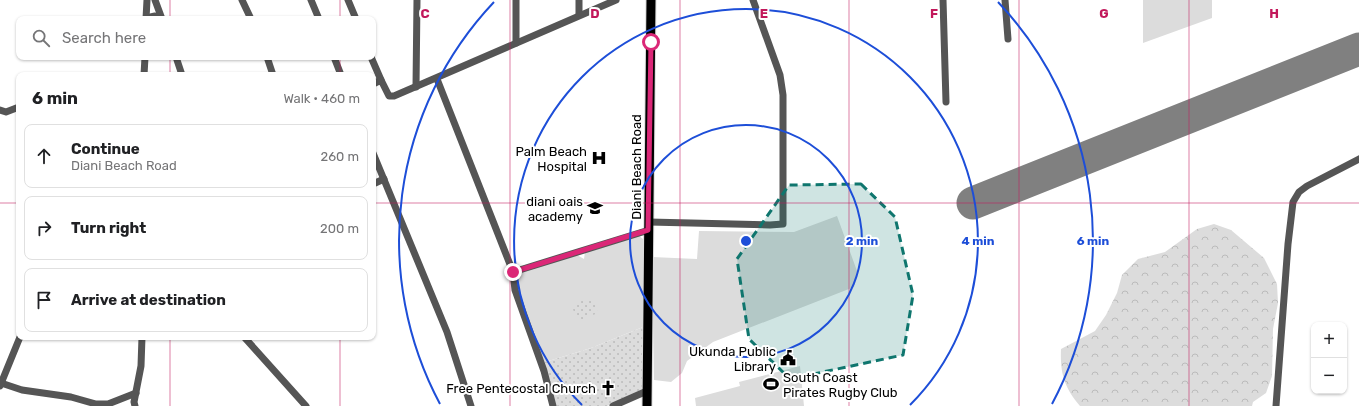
<!DOCTYPE html>
<meta charset="utf-8">
<style>
:root{--surface:#fff;--page:#f2f2f2;--text:#202124;--muted:#757577;--line:#e0e0e0}
body{margin:0;font-family:Rubik,sans-serif;background:var(--page);color:var(--text)}
.controls{position:absolute;right:12px;bottom:12px;display:grid;overflow:hidden;border-radius:8px;box-shadow:0 1px 3px #0004}
.controls button{width:36px;height:36px;display:grid;place-items:center;padding:0;border:0;border-bottom:1px solid var(--line);background:var(--surface);color:var(--text);font:20px sans-serif}
.stop{position:absolute;width:12px;height:12px;margin:-9px;border:3px solid #db2777;border-radius:50%;background:#fff}
.stop.end{background:#db2777;border-color:#fff;box-shadow:0 1px 4px #0008}
.list{margin:0;padding:0;list-style:none}
h2{display:flex;justify-content:space-between;align-items:center;height:52px;margin:0;padding:0 16px;font-size:17px}
h2 small{font-size:13px;font-weight:400;color:var(--muted)}
.list li{display:grid;grid-template-columns:26px 1fr auto;gap:12px;align-items:center;box-sizing:border-box;height:64px;margin:0 8px 8px;padding:0 8px;border:1px solid var(--line);border-radius:8px}
.list b{display:block;font-size:15px;white-space:nowrap}
.list p{margin:0;font-size:13px;white-space:nowrap;color:var(--muted)}
.list em{font-size:13px;font-style:normal;color:var(--muted)}
.icon{flex:none;width:22px;height:22px;fill:none;stroke:currentColor;stroke-width:2;stroke-linecap:round;stroke-linejoin:round}
.map{position:relative;flex:none;width:1359px;height:406px;overflow:hidden}
.search{position:absolute;background:var(--surface);box-shadow:0 1px 3px #0004;left:16px;top:16px;width:360px;height:44px;display:flex;align-items:center;gap:10px;box-sizing:border-box;padding:0 14px;border-radius:8px;color:var(--muted);font-size:15px}
.panel{position:absolute;background:var(--surface);box-shadow:0 1px 3px #0004;left:16px;top:72px;width:360px;height:268px;border-radius:8px}
.map>svg:first-child{display:block}
.green{fill:#dcdcdc}
.forest{fill:url(#forest-crowns)}
.garden{fill:url(#garden-dots)}
.lines{fill:none;stroke-linecap:round;stroke-linejoin:round}
.runway{stroke:#808080;stroke-width:33}
.major-casing{stroke:#dbdbdb;stroke-width:11}
.minor{stroke:#555;stroke-width:7}
.major{stroke:#000;stroke-width:9}
.route{stroke:#db2777;stroke-width:5}
.marked{fill:#0f766e;fill-opacity:0.2;stroke:#0f766e;stroke-width:3;stroke-dasharray:8 5;stroke-linejoin:round}
.grid{fill:none;stroke:#c2185b;stroke-width:1;stroke-opacity:0.55}
.ring{fill:none;stroke:#1d4ed8;stroke-width:2}
.labels{text-anchor:middle;stroke-width:4;stroke-linejoin:round;paint-order:stroke}
.poi-label{font-size:13px;fill:#000;stroke:#fff;text-anchor:end}
.street-label{font-size:13px;fill:#000;stroke:#fff}
.grid-label{font-size:13px;text-anchor:middle;font-weight:bold;fill:#c2185b;stroke:#fff;stroke-width:4;stroke-linejoin:round;paint-order:stroke}
.centre{fill:#1d4ed8;stroke:#fff;stroke-width:2}
.ring-label{font-size:12px;text-anchor:middle;font-weight:bold;fill:#1d4ed8;stroke:#fff;stroke-width:4;stroke-linejoin:round;paint-order:stroke}
</style>
<div class="map">
<svg width="1359" height="406" viewBox="0 0 1359 406">
<defs>
<pattern id="forest-crowns" width="20" height="18" patternUnits="userSpaceOnUse"><rect width="20" height="18" fill="#dcdcdc"/><path d="M2 6a3 3 0 1 1 6 0M12 15a3 3 0 1 1 6 0" fill="none" stroke="#bbb"/></pattern>
<pattern id="garden-dots" width="8" height="8" patternUnits="userSpaceOnUse"><rect width="8" height="8" fill="#dcdcdc"/><path d="M2 2h.1M6 6h.1" fill="none" stroke="#bbb" stroke-width="1.8" stroke-linecap="round"/></pattern>
</defs>
<rect width="100%" height="100%" fill="#fff"/>
<g class="green">
<path d="M 1143,0 L 1212,0 L 1212,18 L 1143,43 Z"/>
<path d="M 837,216 L 857,271 L 854,287 L 713,342 L 687,361 L 682,373 L 671,382 L 654,380 L 652,257 L 697,259 L 699,231 L 794,232 Z"/>
<path d="M 638,235 L 643,239 L 643,327 L 591,348 L 542,363 L 515,288 L 517,273 L 577,255 L 584,259 L 585,252 Z"/>
<path d="M 800,366 L 804,406 L 696,406 L 695,398 L 740,386 L 739,382 Z"/>
</g>
<path class="forest" d="M 1214,224 L 1231,230 L 1264,258 L 1277,284 L 1278,303 L 1273,329 L 1272,376 L 1266,393 L 1253,402 L 1252,406 L 1080,406 C 1064,387 1060,373 1061,349 L 1095,331 L 1106,315 L 1117,293 L 1122,275 L 1138,259 L 1165,252 L 1197,229 Z"/>
<g class="garden">
<path d="M 592,297 L 598,313 L 578,321 L 571,305 Z"/>
<path d="M 643,327 L 644,391 L 607,406 L 555,406 L 542,363 L 591,348 Z"/>
</g>
<g class="lines">
<path class="runway" d="M 973,203 L 1359,49"/>
<defs>
<path id="major" d="M 647,406 L 651,0"/>
</defs>
<use href="#major" class="major-casing"/>
<g class="minor">
<path d="M 155,0 L 162,19"/>
<path d="M 242,0 L 251,19"/>
<path d="M 311,0 L 319,19"/>
<path d="M 348,0 L 356,19"/>
<path d="M 516,0 L 516,43"/>
<path d="M 579,0 L 579,15"/>
<path d="M 943,0 L 946,102"/>
<path d="M 1005,0 L 1008,39"/>
<path d="M 146,18 L 155,16 L 161,19"/>
<path d="M 146,19 L 147,0"/>
<path d="M 176,57 L 182,75"/>
<path d="M 267,57 L 273,75"/>
<path d="M 334,57 L 341,75"/>
<path d="M 371,57 L 381,80"/>
<path d="M 144,75 L 145,57"/>
<path d="M 437,79 L 513,272"/>
<path d="M 373,84 L 381,80 L 389,96 L 394,96 L 616,0"/>
<path d="M 416,87 L 417,0"/>
<path d="M 0,110 L 6,112 L 19,107"/>
<path d="M 373,153 L 447,332 L 471,406"/>
<path d="M 373,184 L 384,179"/>
<path d="M 649,222 L 770,225 L 783,224 L 783,95 L 780,75 L 753,0"/>
<path d="M 244,337 L 306,406"/>
<path d="M 1,383 L 22,390 L 71,397 L 96,404 L 108,404 L 136,393"/>
<path d="M 0,386 L 20,337"/>
<path d="M 135,406 L 134,402 L 141,366 L 142,337"/>
<path d="M 553,406 L 544,371 L 515,290 L 513,272 L 649,230"/>
<path d="M 613,406 L 647,391"/>
<path d="M 1276,406 L 1288,244 L 1293,202 L 1299,192 L 1307,186 L 1359,159"/>
</g>
<use href="#major" class="major"/>
</g>
<g class="lines">
<path class="route" d="M 513,272 L 648,230 L 651,42"/>
</g>
<path class="marked" d="M 861,184 L 895,217 L 913,295 L 903,355 L 790,379 L 749,339 L 737,259 L 789,185 Z"/>
<path class="grid" d="M 170,0 L 170,19M 340,0 L 340,19M 510,0 L 510,406M 680,0 L 680,406M 849,0 L 849,406M 1019,0 L 1019,406M 1189,0 L 1189,406M 170,57 L 170,75M 340,57 L 340,75M 0,203 L 19,203M 373,203 L 1359,203M 170,337 L 170,406M 340,337 L 340,406"/>
<g class="ring">
<circle cx="746" cy="241" r="116"/>
<path d="M582 405A232 232 0 1 1 910 405"/>
<path d="M440 404A347 347 0 0 1 494 2M998 2A347 347 0 0 1 1052 404"/>
</g>
<defs>
<symbol id="hospital-bare" viewBox="-9 -9 18 18"><path d="M-5-5h3v3.5h4V-5h3V5h-3V1.5h-4V5h-3Z" fill="#000" stroke="#fff" stroke-width="2.5" paint-order="stroke"/></symbol>
<symbol id="school-bare" viewBox="-9 -9 18 18"><path d="M0-5L7-2L0 1L-7-2ZM-4 1L0 2.5L4 1V4Q0 6-4 4Z" fill="#000" stroke="#fff" stroke-width="2.5" paint-order="stroke"/></symbol>
<symbol id="civic-bare" viewBox="-9 -9 18 18"><path d="M-.6-6.5H3V-4.5H.6V-3L4-1V1h2V6H-6V1h2V-1L-.6-3ZM-1.2 2.5V6h2.4V2.5Z" fill="#000" stroke="#fff" stroke-width="2.5" paint-order="stroke"/></symbol>
<symbol id="stadium-bare" viewBox="-9 -9 18 18"><path d="M0-5a6.5 5 0 1 0 0 10a6.5 5 0 1 0 0-10ZM-3.5-1.8h7v3.6h-7Z" fill="#000" stroke="#fff" stroke-width="2.5" paint-order="stroke"/></symbol>
<symbol id="church-bare" viewBox="-9 -9 18 18"><path d="M-1.2-6h2.4v3.5h3.3v2.4h-3.3V6h-2.4V-.1h-3.3v-2.4h3.3Z" fill="#000" stroke="#fff" stroke-width="2.5" paint-order="stroke"/></symbol>
</defs>
<g fill-rule="evenodd">
<use href="#hospital-bare" x="588" y="147" width="22" height="22"/>
<use href="#school-bare" x="584" y="197" width="22" height="22"/>
<use href="#civic-bare" x="777" y="347" width="22" height="22"/>
<use href="#stadium-bare" x="760" y="373" width="22" height="22"/>
<use href="#church-bare" x="597" y="377" width="22" height="22"/>
</g>
<g class="labels">
<g class="poi-label">
<text x="587" y="156">Palm Beach<tspan x="587" dy="15">Hospital</tspan></text>
<text x="583" y="206">diani oais<tspan x="583" dy="15">academy</tspan></text>
<text x="776" y="356">Ukunda Public<tspan x="776" dy="15">Library</tspan></text>
<text x="783" y="382" text-anchor="start">South Coast<tspan x="783" dy="15">Pirates Rugby Club</tspan></text>
<text x="596" y="393">Free Pentecostal Church</text>
</g>
<g class="street-label">
<text transform="translate(636 167) rotate(-90)" y="5">Diani Beach Road</text>
</g>
</g>
<g class="grid-label">
<text x="425" y="18">C</text>
<text x="595" y="18">D</text>
<text x="764" y="18">E</text>
<text x="934" y="18">F</text>
<text x="1104" y="18">G</text>
<text x="1274" y="18">H</text>
</g>
<circle cx="746" cy="241" r="6" class="centre"/>
<g class="ring-label">
<text x="862" y="245">2 min</text>
<text x="978" y="245">4 min</text>
<text x="1093" y="245">6 min</text>
</g>
</svg>
<div class="controls">
<button>+</button>
<button>−</button>
</div>
<div class="stop" style="left:651px;top:42px"></div>
<div class="stop end" style="left:513px;top:272px"></div>
<div class="search"><svg class="icon" aria-label="search" viewBox="0 0 24 24"><circle cx="10" cy="10" r="6"/><path d="M15 15l6 6"/></svg>Search here</div>
<section class="panel">
<h2>6 min<small>Walk · 460 m</small></h2>
<ul class="list">
<li><svg class="icon" aria-label="ahead" viewBox="0 0 24 24"><path d="M12 20V5M6 11l6-6 6 6"/></svg><div><b>Continue</b><p>Diani Beach Road</p></div><em>260 m</em></li>
<li><svg class="icon" aria-label="right" viewBox="0 0 24 24"><path d="M7 20v-9h11M14 6l5 5-5 5"/></svg><div><b>Turn right</b></div><em>200 m</em></li>
<li><svg class="icon" aria-label="arrive" viewBox="0 0 24 24"><path d="M6 21V4h12l-3 4 3 4H6"/></svg><div><b>Arrive at destination</b></div></li>
</ul>
</section>
</div>
